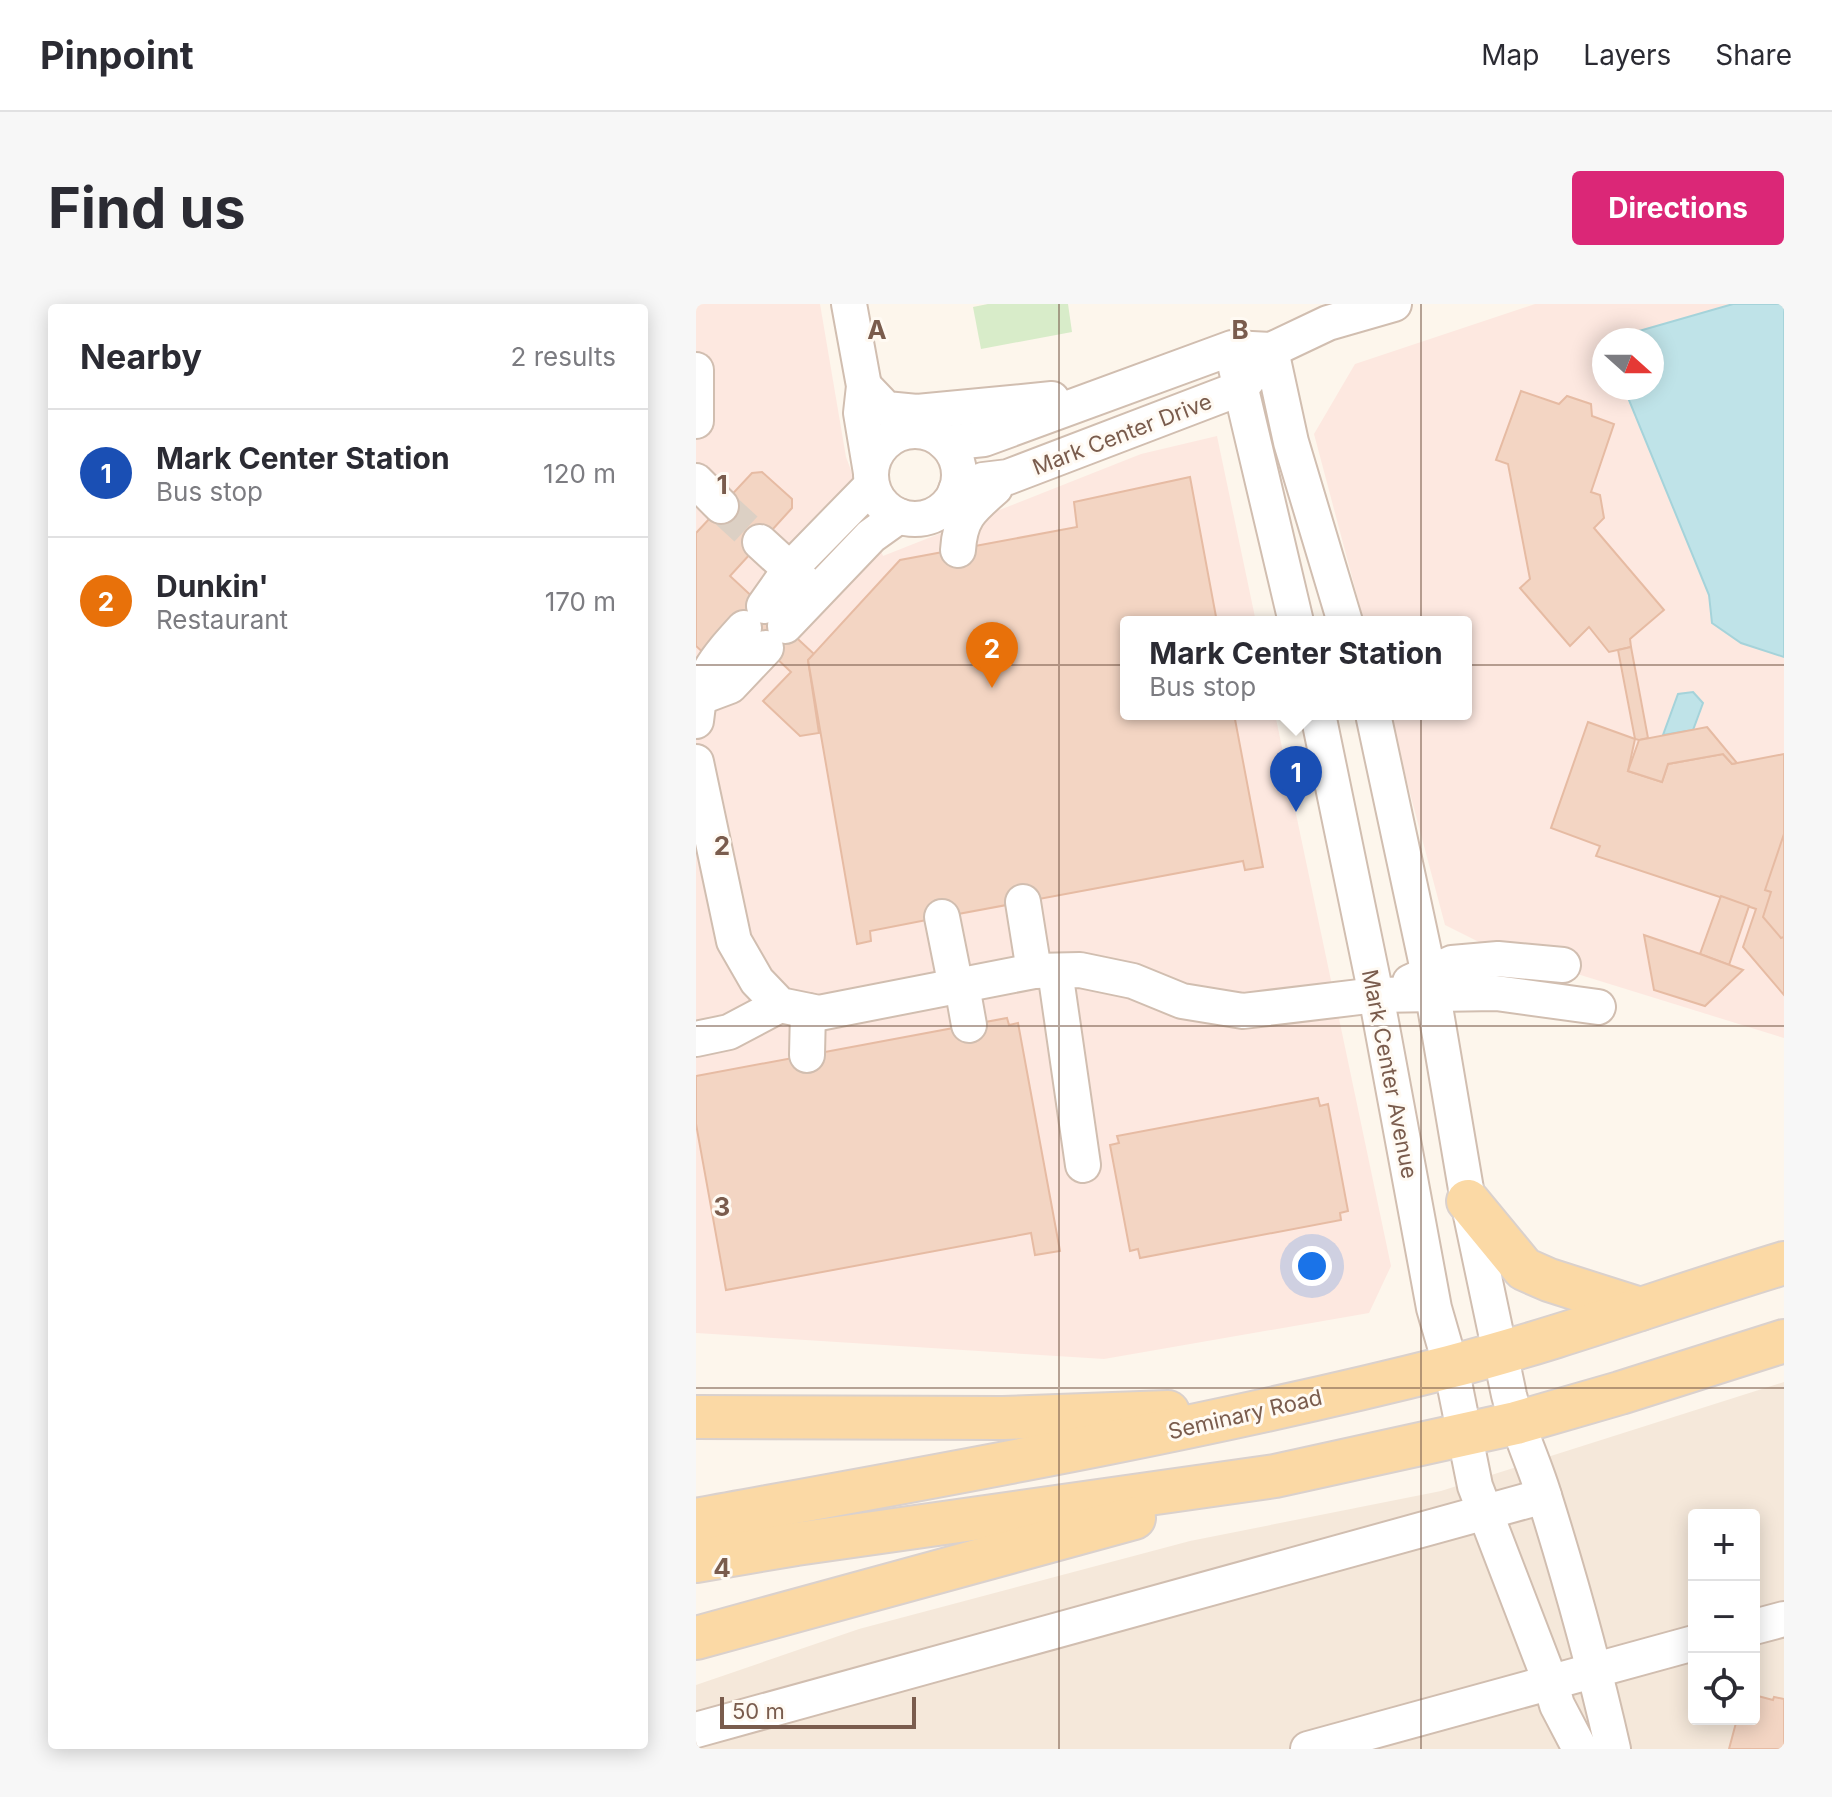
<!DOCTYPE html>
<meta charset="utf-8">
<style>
:root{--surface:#fff;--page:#f7f7f7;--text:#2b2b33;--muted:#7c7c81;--line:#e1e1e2;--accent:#db2777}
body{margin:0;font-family:Inter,sans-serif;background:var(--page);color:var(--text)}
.controls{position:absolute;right:24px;bottom:24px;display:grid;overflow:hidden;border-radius:8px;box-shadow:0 4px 20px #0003}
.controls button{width:72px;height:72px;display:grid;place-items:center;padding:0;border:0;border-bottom:2px solid var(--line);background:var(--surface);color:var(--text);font:40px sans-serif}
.compass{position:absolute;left:896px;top:24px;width:72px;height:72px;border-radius:50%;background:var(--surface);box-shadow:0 4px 20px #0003;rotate:111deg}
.scale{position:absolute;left:24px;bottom:20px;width:196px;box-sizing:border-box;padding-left:8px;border:4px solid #7a5c4d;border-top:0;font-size:22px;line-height:28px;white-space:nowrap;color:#7a5c4d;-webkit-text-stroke:6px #fffaf3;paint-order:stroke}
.you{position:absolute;left:616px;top:962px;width:28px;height:28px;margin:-20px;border:6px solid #fff;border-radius:50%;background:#1a73e8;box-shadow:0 0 0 12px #1a73e833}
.badge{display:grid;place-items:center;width:52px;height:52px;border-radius:50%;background:var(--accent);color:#fff;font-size:26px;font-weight:700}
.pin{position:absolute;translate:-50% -66px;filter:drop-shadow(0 2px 4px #0008)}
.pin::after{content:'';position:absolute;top:42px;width:28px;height:24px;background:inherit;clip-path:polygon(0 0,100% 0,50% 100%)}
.popup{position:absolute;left:424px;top:312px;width:352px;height:104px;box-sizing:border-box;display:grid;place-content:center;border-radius:8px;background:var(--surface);filter:drop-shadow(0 2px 6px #0005);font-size:26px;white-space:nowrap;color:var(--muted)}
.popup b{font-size:30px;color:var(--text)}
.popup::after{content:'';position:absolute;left:50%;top:100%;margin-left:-16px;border:16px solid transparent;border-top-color:var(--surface)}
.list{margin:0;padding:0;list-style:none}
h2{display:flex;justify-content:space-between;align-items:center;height:104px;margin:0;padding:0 32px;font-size:34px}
h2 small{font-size:26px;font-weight:400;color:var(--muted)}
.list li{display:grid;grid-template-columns:52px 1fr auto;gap:24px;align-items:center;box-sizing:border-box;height:128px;padding:0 32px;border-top:2px solid var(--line)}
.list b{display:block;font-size:30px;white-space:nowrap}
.list p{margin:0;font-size:26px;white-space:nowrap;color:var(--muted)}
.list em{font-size:26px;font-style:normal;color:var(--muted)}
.icon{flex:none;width:44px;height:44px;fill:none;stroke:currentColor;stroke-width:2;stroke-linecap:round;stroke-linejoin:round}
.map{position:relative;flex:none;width:1088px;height:1445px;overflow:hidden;border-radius:8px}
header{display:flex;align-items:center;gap:48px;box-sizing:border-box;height:112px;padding:0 40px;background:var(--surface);border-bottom:2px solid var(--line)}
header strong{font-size:38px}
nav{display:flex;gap:44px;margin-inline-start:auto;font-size:28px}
.intro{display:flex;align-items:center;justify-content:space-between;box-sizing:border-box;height:192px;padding:0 48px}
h1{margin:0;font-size:56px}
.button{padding:20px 36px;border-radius:8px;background:var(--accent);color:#fff;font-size:28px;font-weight:700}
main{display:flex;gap:48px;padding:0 48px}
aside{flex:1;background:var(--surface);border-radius:8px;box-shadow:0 4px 20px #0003}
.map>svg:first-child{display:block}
.residential{fill:#f5e8da;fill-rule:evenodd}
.commercial{fill:#fde8e0;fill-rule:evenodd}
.green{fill:#d8ecc9}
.water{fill:#bfe3e8;stroke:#a5d3da;stroke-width:2}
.building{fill:#f3d5c3;stroke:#e6bba3;stroke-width:2}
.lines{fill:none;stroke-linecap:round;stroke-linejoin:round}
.minor-tunnel{stroke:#dcd0c4;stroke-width:34;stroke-dasharray:34 17;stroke-linecap:butt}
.minor-casing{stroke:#d1beb0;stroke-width:38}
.major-casing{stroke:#dad1cd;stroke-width:46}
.minor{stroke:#fff;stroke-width:34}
.major{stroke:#fbd9a5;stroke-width:42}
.grid{fill:none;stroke:#7a5c4d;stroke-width:2;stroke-opacity:0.55}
.labels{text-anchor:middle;stroke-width:6;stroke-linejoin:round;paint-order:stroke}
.street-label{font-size:22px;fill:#7a5c4d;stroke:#fffaf3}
.grid-label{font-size:26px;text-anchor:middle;font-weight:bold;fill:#7a5c4d;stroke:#fffaf3;stroke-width:6;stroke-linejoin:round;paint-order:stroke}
</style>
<header>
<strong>Pinpoint</strong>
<nav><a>Map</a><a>Layers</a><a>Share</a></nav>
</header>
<div class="intro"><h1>Find us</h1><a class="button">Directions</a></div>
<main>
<aside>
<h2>Nearby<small>2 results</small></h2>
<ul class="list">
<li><span class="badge" style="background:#1a4fb4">1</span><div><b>Mark Center Station</b><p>Bus stop</p></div><em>120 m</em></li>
<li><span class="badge" style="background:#e8710a">2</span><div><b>Dunkin'</b><p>Restaurant</p></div><em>170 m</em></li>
</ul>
</aside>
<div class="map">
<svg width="1088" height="1445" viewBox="0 0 1088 1445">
<rect width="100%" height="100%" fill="#fdf6ec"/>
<path class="residential" d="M 1088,1078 L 1088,1445 L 0,1445 L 0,1381 L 163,1325 L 494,1237 L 745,1187 ZM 998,1211 L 1058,1211 L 1058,1415 L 998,1415 Z"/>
<g class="commercial">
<path d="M 0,0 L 124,0 L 150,153 L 187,252 L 445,150 L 521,132 L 560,318 L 430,318 L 430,410 L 579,410 L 695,962 L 673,1009 L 408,1055 L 0,1029 Z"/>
<path d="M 839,0 L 1088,0 L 1088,734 L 791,642 L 749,621 L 693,410 L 770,410 L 770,318 L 668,318 L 618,130 L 659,60 ZM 908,36 L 956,36 L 956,84 L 908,84 Z"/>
</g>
<path class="green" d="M 292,0 L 372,0 L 376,28 L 285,45 L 277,3 Z"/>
<g class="water">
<path d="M 1037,0 L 1088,0 L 1088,353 L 1045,339 L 1016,319 L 1013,291 L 928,84 L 956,84 L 956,36 L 922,36 L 922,33 Z"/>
<path d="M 997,388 L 1007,399 L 997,426 L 967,431 L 982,390 Z"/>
</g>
<g class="building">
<path d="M 825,87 L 863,100 L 871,92 L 895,100 L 896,112 L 918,120 L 895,188 L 904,191 L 908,214 L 898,224 L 968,306 L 934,335 L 935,343 L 913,348 L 893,323 L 874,342 L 824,284 L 834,275 L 812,160 L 800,156 Z"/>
<path d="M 66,168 L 96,195 L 96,204 L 34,272 L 118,350 L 112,356 L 123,429 L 104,432 L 67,397 L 95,368 L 43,319 L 12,353 L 0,342 L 0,229 L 56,169 Z"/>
<path d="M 494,173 L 521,318 L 430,318 L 430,410 L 538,410 L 567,563 L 549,566 L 547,557 L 246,613 L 174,627 L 175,637 L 161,640 L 112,356 L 204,256 L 381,223 L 378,198 Z"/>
<path d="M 935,343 L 952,434 L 943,436 L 939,435 L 922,346 Z"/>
<path d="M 892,418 L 939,435 L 932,467 L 966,478 L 972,460 L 1027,450 L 1036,460 L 1088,450 L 1088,691 L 1047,643 L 1060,605 L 900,552 L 904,542 L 855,524 Z"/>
<path d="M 1011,423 L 1041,459 L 1036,460 L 1027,450 L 972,460 L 966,478 L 932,467 L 943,436 Z"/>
<path d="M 1088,530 L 1088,633 L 1085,634 L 1067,613 L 1075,588 L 1069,586 Z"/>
<path d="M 1025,592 L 1053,602 L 1033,661 L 1004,650 Z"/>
<path d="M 948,631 L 1004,650 L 1047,666 L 1009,702 L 958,686 Z"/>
<path d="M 311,714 L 313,721 L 322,719 L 364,947 L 339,951 L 335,929 L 30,986 L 0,820 L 0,772 Z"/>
<path d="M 622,794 L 624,802 L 632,800 L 652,907 L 644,909 L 645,916 L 444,954 L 442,945 L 434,947 L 414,841 L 423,839 L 421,832 Z"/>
<path d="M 1058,1391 L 1077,1396 L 1078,1393 L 1088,1395 L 1088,1445 L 1033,1445 L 1041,1415 L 1058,1415 Z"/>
</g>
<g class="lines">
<path class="minor-tunnel" d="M 25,202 L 64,238"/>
<defs>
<g id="minor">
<path d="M 153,0 L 168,82 L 165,109 L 175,169"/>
<path d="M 575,46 L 595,138 L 649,318"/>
<path d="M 540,64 L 600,318"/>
<path d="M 0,66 L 0,117"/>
<path d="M 168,82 L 190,105 L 221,108 L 356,95"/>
<circle cx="219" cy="171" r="44"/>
<path d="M 249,139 L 288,135 L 536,44 L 575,46"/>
<path d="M 0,177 L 25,202"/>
<path d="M 260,186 L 287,176 L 312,173 L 545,84 L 575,46 L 632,19 L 698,0"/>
<path d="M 64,238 L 111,281"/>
<path d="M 262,246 C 264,213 275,205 299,184"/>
<path d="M 68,302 L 94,265 L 175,182"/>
<path d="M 89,322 L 175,232 L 203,212"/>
<path d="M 2,394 L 34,382 L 70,344"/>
<path d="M 622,410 L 680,691 L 738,1004 L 755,1063 L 779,1182 L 854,1377 L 861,1401 L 884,1445"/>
<path d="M 677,410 L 736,685 L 772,897 L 813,1091 C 822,1127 839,1160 849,1195 C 875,1278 898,1361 917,1445"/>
<path d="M 0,417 C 4,372 19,356 48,324"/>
<path d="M 0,458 L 38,637 L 61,677 L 84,701 L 123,709 L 338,667 L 384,666 L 437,677 L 486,697 L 547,707 L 680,691 L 800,689 L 902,703"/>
<path d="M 327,598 L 338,667"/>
<path d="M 246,613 L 260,683"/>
<path d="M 359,667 L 387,861"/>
<path d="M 714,678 L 756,659 L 802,655 L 867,661"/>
<path d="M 266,682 L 273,721"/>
<path d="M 0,735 L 33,728 L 84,701"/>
<path d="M 111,751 L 112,707"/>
<path d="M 1058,1323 L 1088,1315"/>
<path d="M 0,1426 L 848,1192"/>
<path d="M 612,1445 L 998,1339"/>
</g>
<g id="major">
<path d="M 772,897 L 828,965 L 853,976 L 944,1005"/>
<path d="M 0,1113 L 307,1114 L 472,1108"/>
<path d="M 0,1216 C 252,1170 504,1126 753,1063 C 866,1034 976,993 1088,959"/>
<path d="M 0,1257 L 100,1240 L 579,1172 L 820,1119 L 924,1089 L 1088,1037"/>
<path d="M 0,1334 L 438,1214"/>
</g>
</defs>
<use href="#minor" class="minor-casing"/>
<use href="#major" class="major-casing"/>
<use href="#minor" class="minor"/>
<use href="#major" class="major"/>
</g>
<path class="grid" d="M 363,0 L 363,1445M 725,0 L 725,1445M 0,361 L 1088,361M 0,722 L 1088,722M 0,1084 L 1088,1084"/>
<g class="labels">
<g class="street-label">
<text transform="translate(426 130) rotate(-21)" y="8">Mark Center Drive</text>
<text transform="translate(694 770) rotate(79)" y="8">Mark Center Avenue</text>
<text transform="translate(549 1110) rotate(-13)" y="8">Seminary Road</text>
</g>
</g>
<g class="grid-label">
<text x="181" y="35">A</text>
<text x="544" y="35">B</text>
<text x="26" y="190">1</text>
<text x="26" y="551">2</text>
<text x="26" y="912">3</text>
<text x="26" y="1273">4</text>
</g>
</svg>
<div class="controls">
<button>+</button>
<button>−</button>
<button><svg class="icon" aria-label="locate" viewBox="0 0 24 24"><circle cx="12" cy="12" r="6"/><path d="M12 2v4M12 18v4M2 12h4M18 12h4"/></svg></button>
</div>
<svg class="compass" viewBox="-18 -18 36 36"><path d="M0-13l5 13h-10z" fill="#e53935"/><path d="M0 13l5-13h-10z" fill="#7c7c81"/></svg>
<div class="scale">50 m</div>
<div class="you"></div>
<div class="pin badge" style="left:600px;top:508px;background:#1a4fb4">1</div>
<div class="popup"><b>Mark Center Station</b>Bus stop</div>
<div class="pin badge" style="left:296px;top:384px;background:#e8710a">2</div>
</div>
</main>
